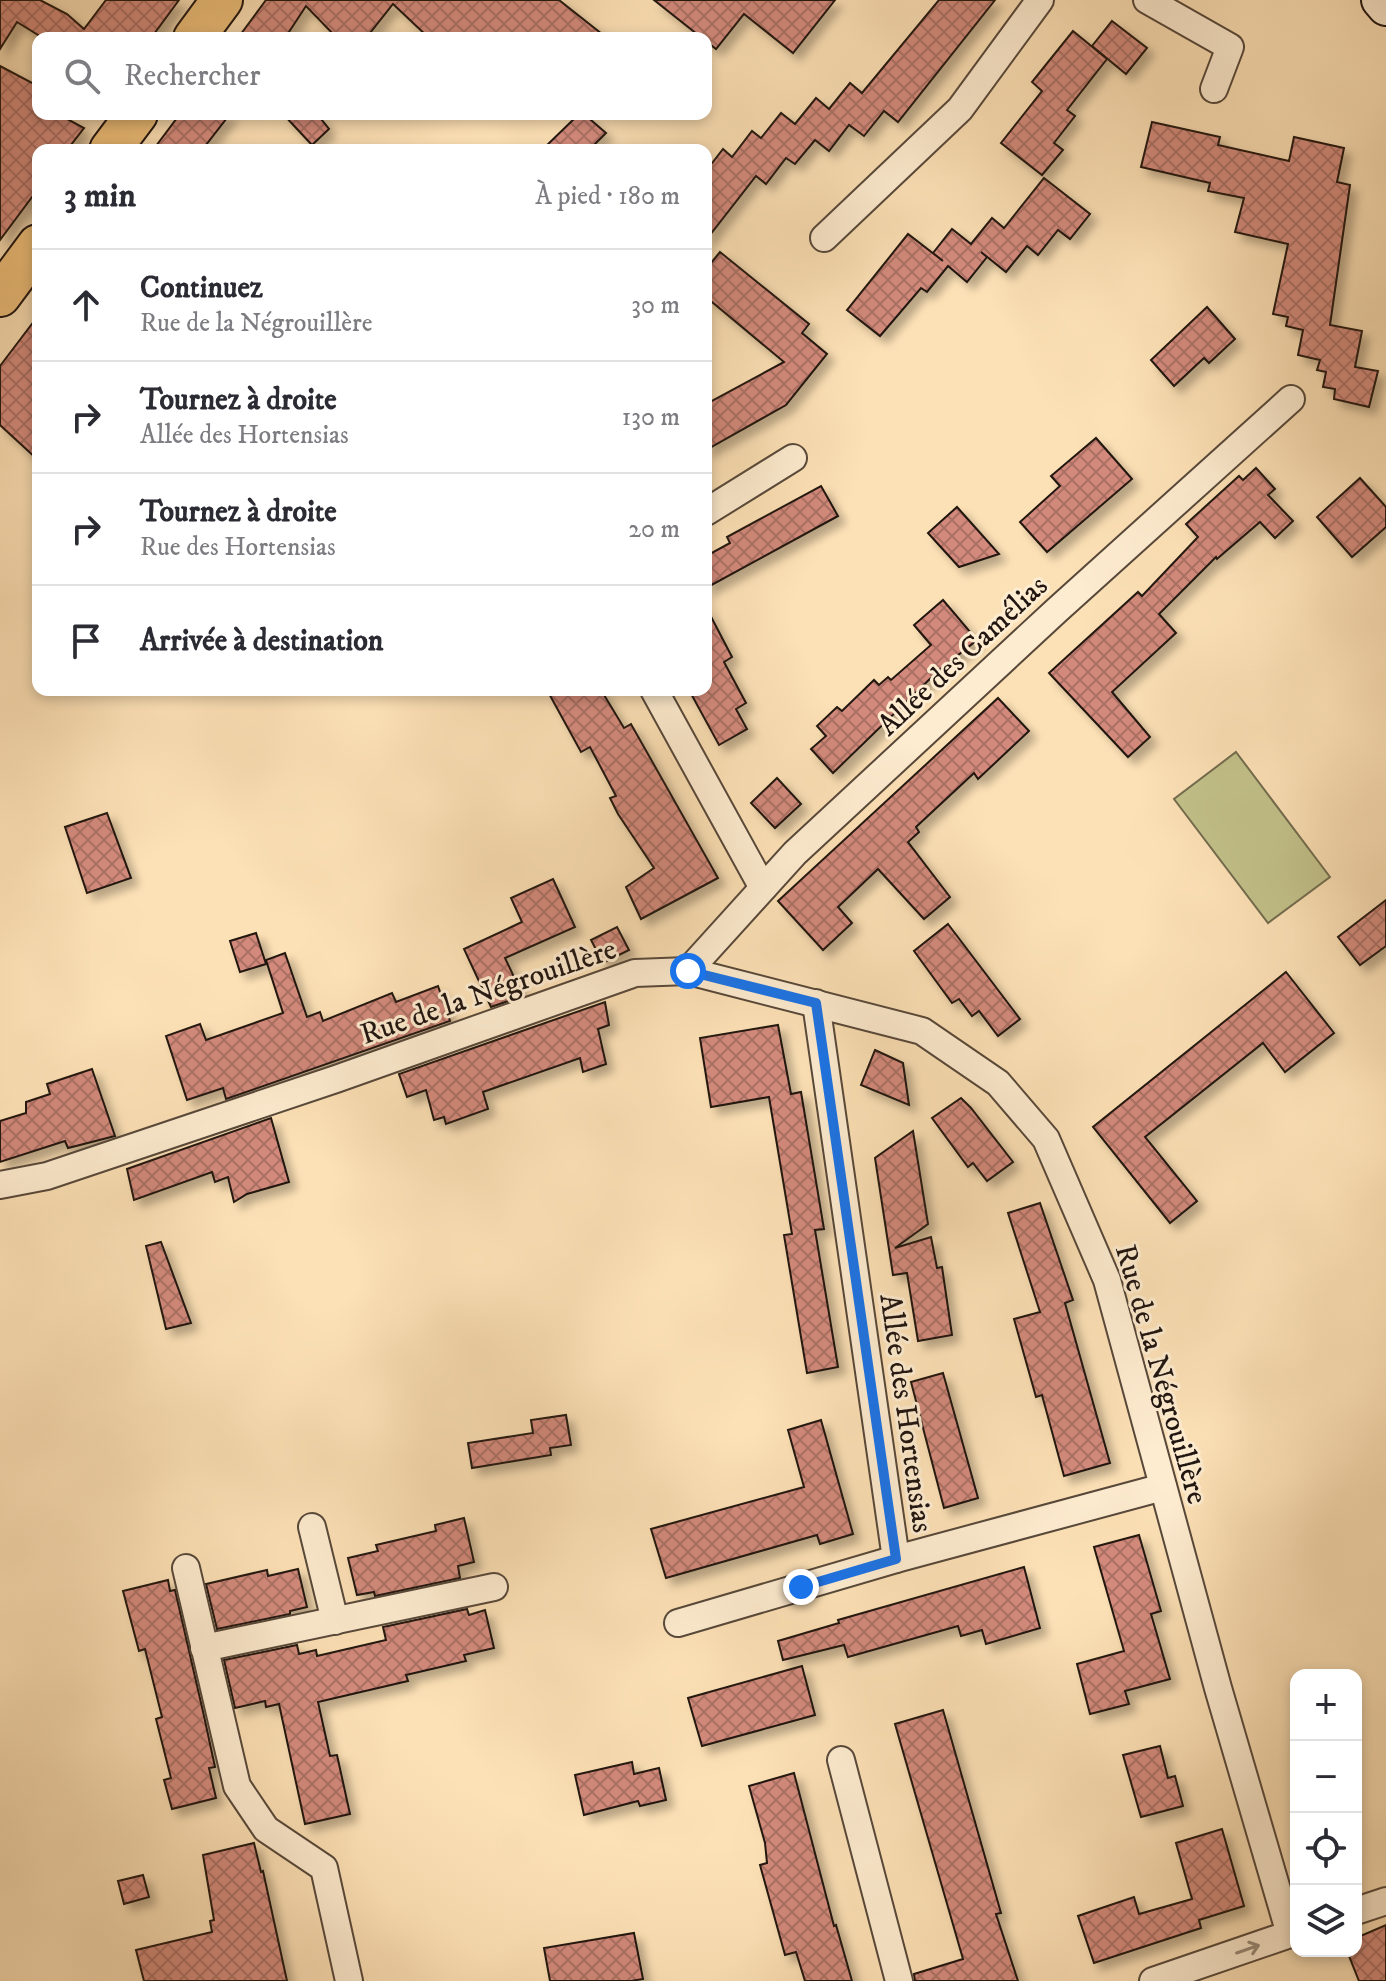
<!DOCTYPE html>
<html lang="fr">
<meta charset="utf-8">
<style>
:root{--surface:#fff;--page:#f2f2f3;--text:#2b2b33;--muted:#7c7c81;--line:#e1e1e2}
body{margin:0;font-family:"IM FELL DW Pica",serif;background:var(--page);color:var(--text)}
.controls{position:absolute;right:24px;bottom:24px;display:grid;overflow:hidden;border-radius:16px;box-shadow:0 4px 12px #0003}
.controls button{width:72px;height:72px;display:grid;place-items:center;padding:0;border:0;border-bottom:2px solid var(--line);background:var(--surface);color:var(--text);font:40px sans-serif}
.stop{position:absolute;width:24px;height:24px;margin:-18px;border:6px solid #1a73e8;border-radius:50%;background:#fff}
.stop.end{background:#1a73e8;border-color:#fff;box-shadow:0 2px 8px #0008}
.list{margin:0;padding:0;list-style:none}
h2{display:flex;justify-content:space-between;align-items:center;height:104px;margin:0;padding:0 32px;font-size:34px}
h2 small{font-size:26px;font-weight:400;color:var(--muted)}
.list li{display:grid;grid-template-columns:52px 1fr auto;gap:24px;align-items:center;box-sizing:border-box;height:112px;padding:0 32px;border-top:2px solid var(--line)}
.list b{display:block;font-size:30px;white-space:nowrap}
.list p{margin:0;font-size:26px;white-space:nowrap;color:var(--muted)}
.list em{font-size:26px;font-style:normal;color:var(--muted)}
.icon{flex:none;width:44px;height:44px;fill:none;stroke:currentColor;stroke-width:2;stroke-linecap:round;stroke-linejoin:round}
.map{position:relative;flex:none;width:1386px;height:1981px;overflow:hidden}
.search{position:absolute;background:var(--surface);box-shadow:0 4px 12px #0003;left:32px;top:32px;width:680px;height:88px;display:flex;align-items:center;gap:20px;box-sizing:border-box;padding:0 28px;border-radius:16px;color:var(--muted);font-size:30px}
.panel{position:absolute;background:var(--surface);box-shadow:0 4px 12px #0003;left:32px;top:144px;width:680px;height:552px;border-radius:16px}
.map>svg:first-child{display:block}
.green{fill:#c3c28b;stroke:#726c4e;stroke-width:2}
.building{fill:url(#building-cross-hatch);stroke:#201511;stroke-width:2;filter:url(#shadow)}
.lines{fill:none;stroke-linecap:round;stroke-linejoin:round}
.street-casing{stroke:#57483a;stroke-width:30}
.secondary-casing{stroke:#201511;stroke-width:40}
.primary-casing{stroke:#201511;stroke-width:44}
.street{stroke:#feecd0;stroke-width:26}
.secondary{stroke:#feecd0;stroke-width:36}
.primary{stroke:#eec07b;stroke-width:40}
.oneway{stroke:#9a8b7a}
.route{stroke:#1a73e8;stroke-width:10}
.labels{text-anchor:middle;stroke-width:6;stroke-linejoin:round;paint-order:stroke}
.street-label{font-size:30px;fill:#201511;stroke:#feecd0}
</style>
<div class="map">
<svg width="1386" height="1981" viewBox="0 0 1386 1981">
<defs>
<pattern id="building-cross-hatch" width="8" height="8" patternUnits="userSpaceOnUse" patternTransform="scale(2)"><rect width="8" height="8" fill="#d38a7c"/><path d="M0 0l8 8M0 8l8-8" fill="none" stroke="#ab7064"/></pattern>
<filter id="shadow"><feDropShadow dx="7" dy="7" stdDeviation="4" flood-color="#0004"/></filter>
</defs>
<rect width="100%" height="100%" fill="#fde1b6"/>
<filter id="stains"><feTurbulence type="fractalNoise" baseFrequency=".0025" numOctaves="4"/><feColorMatrix values="0 0 0 0 .2 0 0 0 0 .09 0 0 0 0 .02 0 0 0 .5 -.17"/></filter>
<radialGradient id="worn" r=".72"><stop offset=".6" stop-color="#630" stop-opacity="0"/><stop offset="1" stop-color="#630" stop-opacity=".3"/></radialGradient>
<path class="green" d="M 1236,752 L 1330,877 L 1268,923 L 1174,799 Z"/>
<g class="building">
<path d="M 0,0 L 40,0 L 67,14 L 84,29 L 106,0 L 179,0 L 151,38 L 43,38 L 17,22 L 0,49 Z"/>
<path d="M 266,0 L 559,0 L 607,38 L 429,38 L 393,4 L 366,38 L 337,38 L 306,6 L 285,38 L 238,38 Z"/>
<path d="M 654,0 L 835,0 L 793,53 L 744,14 L 716,49 L 706,41 L 706,38 L 702,38 Z"/>
<path d="M 939,0 L 995,0 L 898,122 L 884,111 L 864,136 L 849,125 L 829,151 L 815,140 L 795,164 L 786,158 L 766,184 L 756,176 L 706,240 L 706,171 L 723,149 L 732,157 L 752,131 L 761,138 L 781,113 L 795,124 L 816,98 L 829,109 L 850,83 L 862,93 Z"/>
<path d="M 1112,21 L 1147,48 L 1126,74 L 1092,46 Z"/>
<path d="M 1073,31 L 1107,59 L 1067,110 L 1075,116 L 1054,143 L 1063,150 L 1042,175 L 1001,143 L 1042,91 L 1032,82 Z"/>
<path d="M 0,66 L 38,86 L 38,114 L 58,114 L 84,128 L 67,150 L 38,150 L 38,189 L 0,240 Z"/>
<path d="M 180,114 L 230,114 L 202,150 L 153,150 Z"/>
<path d="M 283,114 L 317,114 L 329,129 L 312,145 Z"/>
<path d="M 579,114 L 584,114 L 606,133 L 589,150 L 542,150 Z"/>
<path d="M 1152,122 L 1220,137 L 1218,145 L 1289,161 L 1294,137 L 1344,148 L 1337,182 L 1350,185 L 1330,325 L 1362,331 L 1355,367 L 1378,371 L 1369,407 L 1334,399 L 1335,389 L 1323,387 L 1326,372 L 1317,370 L 1320,360 L 1298,355 L 1303,330 L 1286,326 L 1288,317 L 1273,314 L 1288,244 L 1235,232 L 1244,198 L 1208,191 L 1210,183 L 1141,167 Z"/>
<path d="M 1044,178 L 1090,214 L 1070,239 L 1058,230 L 1038,255 L 1027,246 L 1006,272 L 981,252 L 987,257 L 967,282 L 948,266 L 927,292 L 921,288 L 880,336 L 847,310 L 908,234 L 943,261 L 933,253 L 952,229 L 971,244 L 992,218 L 1004,228 Z"/>
<path d="M 720,252 L 809,324 L 802,333 L 827,354 L 786,405 L 706,450 L 706,404 L 784,362 L 706,297 L 706,269 Z"/>
<path d="M 1207,307 L 1235,339 L 1209,363 L 1204,358 L 1174,386 L 1151,360 Z"/>
<path d="M 38,316 L 38,460 L 0,425 L 0,366 Z"/>
<path d="M 1096,438 L 1132,479 L 1047,552 L 1020,522 L 1060,486 L 1051,476 Z"/>
<path d="M 1256,468 L 1275,489 L 1268,495 L 1293,521 L 1275,538 L 1260,522 L 1217,559 L 1216,557 L 1159,614 L 1176,633 L 1112,692 L 1150,737 L 1128,757 L 1049,673 L 1138,592 L 1142,596 L 1198,537 L 1186,524 L 1239,476 L 1243,480 Z"/>
<path d="M 1360,478 L 1386,507 L 1386,527 L 1352,557 L 1317,517 Z"/>
<path d="M 821,486 L 838,516 L 706,588 L 706,556 L 730,543 L 727,537 Z"/>
<path d="M 957,507 L 999,554 L 959,567 L 928,533 Z"/>
<path d="M 943,600 L 977,640 L 938,671 L 833,773 L 811,749 L 826,736 L 817,726 L 837,707 L 842,711 L 874,680 L 879,685 L 888,677 L 891,680 L 931,645 L 914,625 Z"/>
<path d="M 706,607 L 732,657 L 724,662 L 746,703 L 736,709 L 747,729 L 719,745 L 689,690 L 706,690 Z"/>
<path d="M 547,690 L 601,690 L 624,728 L 631,724 L 718,878 L 641,919 L 626,887 L 654,868 L 618,814 L 610,798 L 616,796 L 590,747 L 581,752 Z"/>
<path d="M 998,698 L 1029,731 L 978,779 L 974,773 L 916,827 L 919,832 L 908,842 L 950,897 L 924,919 L 878,869 L 838,907 L 852,923 L 823,950 L 778,901 Z"/>
<path d="M 777,778 L 801,804 L 775,828 L 751,803 Z"/>
<path d="M 107,813 L 131,878 L 87,893 L 65,827 Z"/>
<path d="M 553,879 L 575,927 L 505,958 L 523,996 L 491,1007 L 464,949 L 522,922 L 511,898 Z"/>
<path d="M 1386,900 L 1386,946 L 1360,965 L 1338,937 Z"/>
<path d="M 948,924 L 1020,1019 L 998,1036 L 979,1011 L 972,1016 L 959,999 L 952,1003 L 914,951 Z"/>
<path d="M 617,927 L 629,950 L 603,963 L 591,940 Z"/>
<path d="M 256,933 L 266,964 L 240,972 L 230,941 Z"/>
<path d="M 285,953 L 307,1017 L 320,1012 L 323,1021 L 392,993 L 396,1002 L 438,986 L 450,1021 L 226,1099 L 223,1088 L 187,1100 L 166,1036 L 200,1024 L 206,1040 L 283,1013 L 266,960 Z"/>
<path d="M 1286,972 L 1334,1033 L 1285,1072 L 1263,1043 L 1145,1137 L 1197,1201 L 1170,1223 L 1093,1127 Z"/>
<path d="M 605,1002 L 609,1025 L 598,1029 L 606,1064 L 583,1072 L 580,1058 L 483,1092 L 488,1109 L 446,1124 L 444,1117 L 434,1120 L 426,1090 L 407,1097 L 399,1074 Z"/>
<path d="M 778,1025 L 791,1094 L 801,1092 L 824,1229 L 815,1230 L 838,1367 L 807,1373 L 784,1235 L 792,1234 L 769,1097 L 711,1107 L 700,1038 Z"/>
<path d="M 875,1050 L 903,1063 L 909,1105 L 861,1085 Z"/>
<path d="M 92,1069 L 115,1136 L 68,1148 L 65,1141 L 0,1162 L 0,1121 L 26,1113 L 26,1102 L 50,1094 L 47,1084 Z"/>
<path d="M 961,1098 L 971,1108 L 1013,1162 L 987,1181 L 973,1163 L 968,1167 L 932,1118 Z"/>
<path d="M 271,1118 L 289,1182 L 247,1194 L 234,1202 L 228,1177 L 215,1182 L 212,1172 L 134,1200 L 127,1169 Z"/>
<path d="M 913,1131 L 928,1224 L 895,1248 L 931,1237 L 937,1268 L 942,1267 L 952,1335 L 918,1341 L 907,1273 L 893,1275 L 875,1158 Z"/>
<path d="M 1040,1203 L 1073,1300 L 1065,1303 L 1110,1463 L 1064,1476 L 1042,1395 L 1036,1397 L 1014,1319 L 1040,1312 L 1008,1213 Z"/>
<path d="M 161,1242 L 191,1323 L 166,1329 L 146,1246 Z"/>
<path d="M 943,1373 L 978,1498 L 944,1508 L 911,1382 Z"/>
<path d="M 566,1415 L 571,1445 L 550,1448 L 551,1455 L 472,1468 L 468,1443 L 533,1433 L 531,1420 Z"/>
<path d="M 821,1420 L 853,1534 L 820,1544 L 817,1535 L 666,1578 L 651,1529 L 804,1487 L 788,1430 Z"/>
<path d="M 464,1518 L 474,1562 L 458,1566 L 460,1578 L 375,1596 L 374,1592 L 357,1595 L 348,1558 L 378,1551 L 376,1545 L 436,1531 L 435,1525 Z"/>
<path d="M 1139,1535 L 1161,1611 L 1151,1614 L 1170,1679 L 1125,1691 L 1129,1704 L 1090,1714 L 1077,1664 L 1124,1651 L 1094,1547 Z"/>
<path d="M 1024,1567 L 1040,1628 L 986,1644 L 982,1630 L 961,1636 L 958,1626 L 848,1657 L 844,1645 L 783,1660 L 778,1641 L 839,1623 L 838,1620 Z"/>
<path d="M 298,1569 L 307,1607 L 290,1611 L 290,1614 L 217,1629 L 206,1584 L 267,1570 L 268,1576 Z"/>
<path d="M 168,1580 L 170,1591 L 175,1590 L 204,1716 L 215,1767 L 209,1768 L 216,1798 L 172,1809 L 164,1780 L 171,1778 L 156,1719 L 162,1717 L 145,1649 L 139,1651 L 123,1591 Z"/>
<path d="M 467,1609 L 469,1615 L 485,1610 L 494,1648 L 464,1655 L 466,1661 L 406,1675 L 408,1681 L 318,1702 L 330,1756 L 337,1755 L 350,1814 L 305,1824 L 279,1704 L 266,1707 L 265,1701 L 235,1708 L 224,1660 L 297,1645 L 299,1654 L 316,1650 L 317,1656 L 386,1640 L 383,1627 Z"/>
<path d="M 802,1666 L 815,1715 L 702,1746 L 688,1698 Z"/>
<path d="M 943,1710 L 1001,1913 L 996,1914 L 1018,1981 L 915,1981 L 914,1974 L 963,1959 L 895,1724 Z"/>
<path d="M 1160,1746 L 1168,1778 L 1175,1776 L 1183,1806 L 1141,1817 L 1123,1755 Z"/>
<path d="M 632,1762 L 634,1774 L 659,1768 L 666,1800 L 640,1806 L 638,1801 L 584,1815 L 575,1775 Z"/>
<path d="M 794,1773 L 834,1926 L 836,1925 L 852,1981 L 805,1981 L 796,1952 L 785,1955 L 760,1865 L 767,1863 L 765,1843 L 749,1786 Z"/>
<path d="M 1222,1829 L 1244,1906 L 1199,1920 L 1201,1928 L 1094,1963 L 1078,1916 L 1134,1897 L 1139,1914 L 1192,1899 L 1176,1843 Z"/>
<path d="M 254,1843 L 261,1872 L 263,1871 L 287,1981 L 144,1981 L 136,1950 L 212,1932 L 210,1921 L 214,1920 L 203,1855 Z"/>
<path d="M 143,1875 L 149,1897 L 124,1904 L 118,1881 Z"/>
<path d="M 1386,1925 L 1386,1981 L 1359,1981 L 1347,1951 L 1356,1951 L 1356,1938 Z"/>
<path d="M 634,1933 L 643,1979 L 631,1981 L 550,1981 L 544,1948 Z"/>
</g>
<g class="lines">
<defs>
<g id="street">
<path d="M 1147,0 L 1230,47 L 1214,89"/>
<path d="M 824,238 L 960,109 L 1040,0"/>
<path d="M 706,512 L 793,458"/>
<path d="M 654,690 L 763,888"/>
<path d="M 688,971 L 795,853 L 1056,611 L 1291,399"/>
<path d="M 816,1003 L 896,1559 L 1163,1487"/>
<path d="M 0,1185 L 47,1176 L 336,1079 L 635,973 L 688,971 L 922,1031 L 998,1083 L 1046,1139 L 1107,1280 L 1218,1688 L 1290,1934"/>
<path d="M 312,1527 L 335,1621"/>
<path d="M 186,1568 L 237,1786 L 266,1829 L 324,1868 L 349,1981"/>
<path d="M 678,1623 L 896,1559"/>
<path d="M 204,1648 L 494,1587"/>
<path d="M 841,1760 L 899,1981"/>
<path d="M 1356,1911 L 1386,1901"/>
<path d="M 1153,1981 L 1296,1932"/>
</g>
<path id="secondary" d="M 1380,0 L 1386,7"/>
<g id="primary">
<path d="M 194,38 L 222,0"/>
<path d="M 110,150 L 137,114"/>
<path d="M 0,296 L 38,245"/>
</g>
</defs>
<use href="#street" class="street-casing"/>
<use href="#secondary" class="secondary-casing"/>
<use href="#primary" class="primary-casing"/>
<use href="#street" class="street"/>
<use href="#secondary" class="secondary"/>
<use href="#primary" class="primary"/>
</g>
<defs><path id="oneway-shaft" d="M-6 0H5M1.5-3L5.5 0L1.5 3" fill="none" stroke-width="1.6" stroke-linecap="round" stroke-linejoin="round" transform="scale(2)"/></defs>
<use class="oneway" href="#oneway-shaft" transform="translate(1248 1949) rotate(-19)"/>
<g class="lines">
<path class="route" d="M 688,971 L 816,1003 L 896,1559 L 801,1587"/>
</g>
<g class="labels">
<g class="street-label">
<text transform="translate(962 655) rotate(-43)" y="10">Allée des Camélias</text>
<text transform="translate(488 991) rotate(-19)" y="10">Rue de la Négrouillère</text>
<text transform="translate(1162 1374) rotate(74)" y="10">Rue de la Négrouillère</text>
<text transform="translate(907 1413) rotate(82)" y="10">Allée des Hortensias</text>
</g>
</g>
<rect width="100%" height="100%" filter="url(#stains)"/>
<rect width="100%" height="100%" fill="url(#worn)"/>
</svg>
<div class="controls">
<button>+</button>
<button>−</button>
<button><svg class="icon" aria-label="locate" viewBox="0 0 24 24"><circle cx="12" cy="12" r="6"/><path d="M12 2v4M12 18v4M2 12h4M18 12h4"/></svg></button>
<button><svg class="icon" aria-label="layers" viewBox="0 0 24 24"><path d="M12 4l9 5-9 5-9-5zM3 14l9 5 9-5"/></svg></button>
</div>
<div class="stop" style="left:688px;top:971px"></div>
<div class="stop end" style="left:801px;top:1587px"></div>
<div class="search"><svg class="icon" aria-label="search" viewBox="0 0 24 24"><circle cx="10" cy="10" r="6"/><path d="M15 15l6 6"/></svg>Rechercher</div>
<section class="panel">
<h2>3 min<small>À pied · 180 m</small></h2>
<ul class="list">
<li><svg class="icon" aria-label="ahead" viewBox="0 0 24 24"><path d="M12 20V5M6 11l6-6 6 6"/></svg><div><b>Continuez</b><p>Rue de la Négrouillère</p></div><em>30 m</em></li>
<li><svg class="icon" aria-label="right" viewBox="0 0 24 24"><path d="M7 20v-9h11M14 6l5 5-5 5"/></svg><div><b>Tournez à droite</b><p>Allée des Hortensias</p></div><em>130 m</em></li>
<li><svg class="icon" aria-label="right" viewBox="0 0 24 24"><path d="M7 20v-9h11M14 6l5 5-5 5"/></svg><div><b>Tournez à droite</b><p>Rue des Hortensias</p></div><em>20 m</em></li>
<li><svg class="icon" aria-label="arrive" viewBox="0 0 24 24"><path d="M6 21V4h12l-3 4 3 4H6"/></svg><div><b>Arrivée à destination</b></div></li>
</ul>
</section>
</div>
